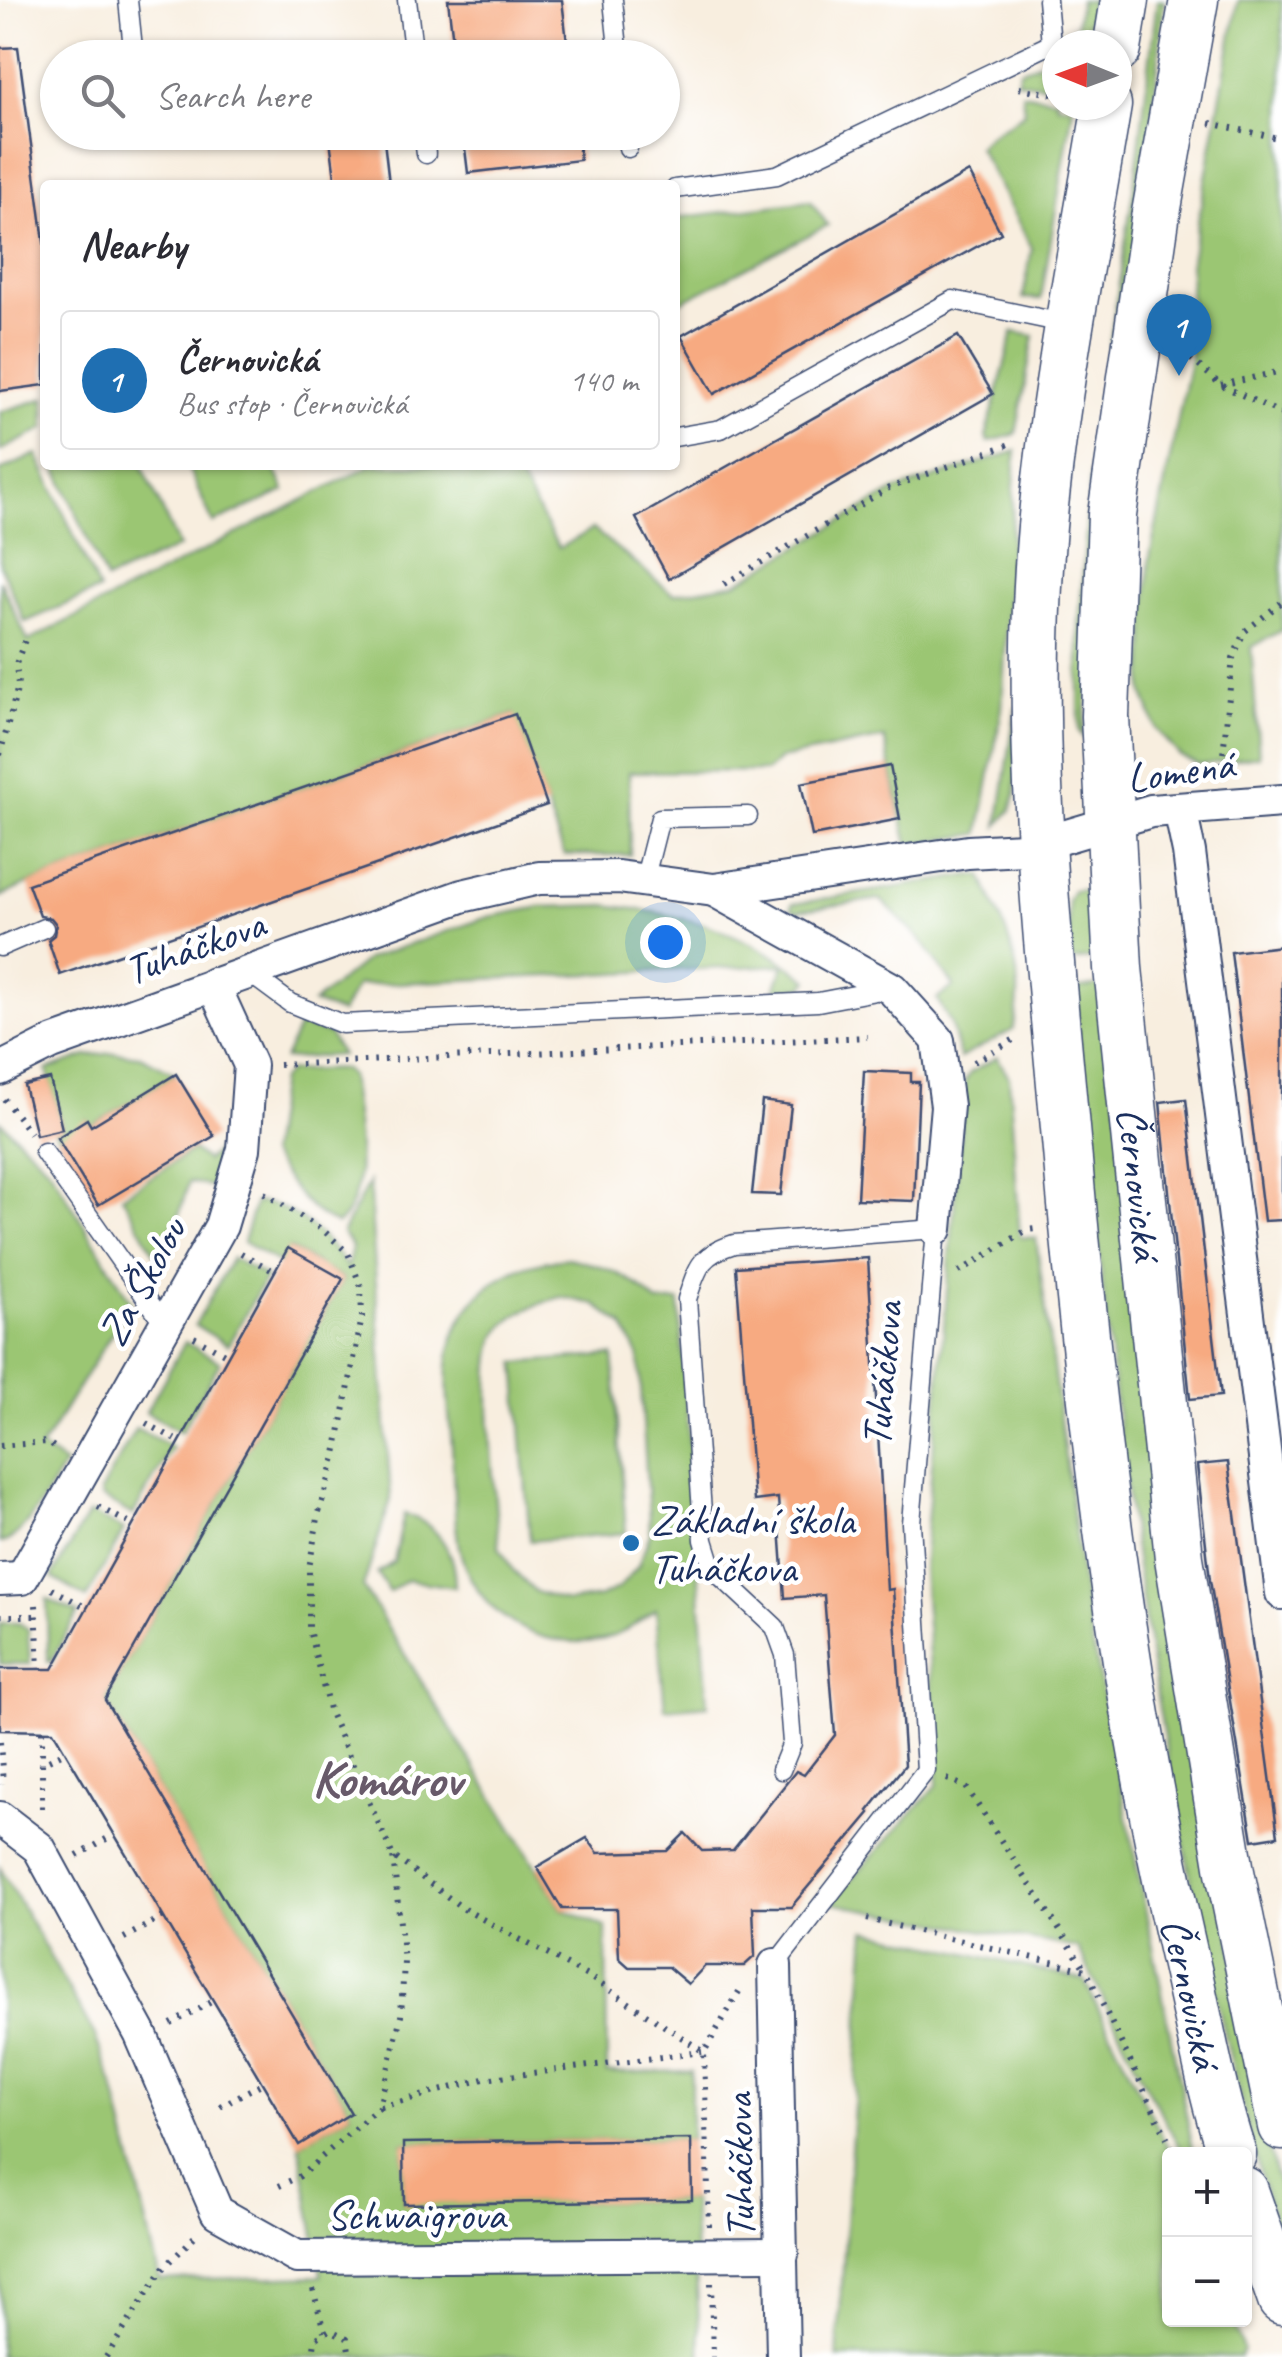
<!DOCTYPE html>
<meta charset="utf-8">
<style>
:root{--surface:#fff;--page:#f7f7f7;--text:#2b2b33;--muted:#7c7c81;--line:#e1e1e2;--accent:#1f6fb2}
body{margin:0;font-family:Caveat,sans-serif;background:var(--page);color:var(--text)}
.controls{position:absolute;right:30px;bottom:30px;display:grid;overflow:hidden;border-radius:10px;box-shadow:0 2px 8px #0004}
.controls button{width:90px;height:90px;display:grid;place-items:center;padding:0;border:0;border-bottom:2px solid var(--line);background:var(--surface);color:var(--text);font:50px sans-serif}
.compass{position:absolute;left:1042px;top:30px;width:90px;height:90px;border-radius:50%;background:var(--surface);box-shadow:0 2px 8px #0004;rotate:271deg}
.you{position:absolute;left:665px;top:942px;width:35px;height:35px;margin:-25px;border:8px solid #fff;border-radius:50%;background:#1a73e8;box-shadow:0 0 0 15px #1a73e833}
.badge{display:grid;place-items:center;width:65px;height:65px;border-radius:50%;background:var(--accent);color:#fff;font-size:32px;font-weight:700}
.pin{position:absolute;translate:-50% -82px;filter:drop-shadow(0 2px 5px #0008)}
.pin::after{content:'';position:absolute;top:52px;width:35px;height:30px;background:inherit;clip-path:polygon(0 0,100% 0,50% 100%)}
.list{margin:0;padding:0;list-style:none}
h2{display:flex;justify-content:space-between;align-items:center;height:130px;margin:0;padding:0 40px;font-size:42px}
h2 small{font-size:32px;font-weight:400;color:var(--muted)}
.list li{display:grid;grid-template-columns:65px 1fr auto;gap:30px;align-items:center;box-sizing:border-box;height:140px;margin:0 20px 20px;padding:0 20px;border:2px solid var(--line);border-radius:10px}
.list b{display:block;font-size:38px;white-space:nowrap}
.list p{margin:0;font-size:32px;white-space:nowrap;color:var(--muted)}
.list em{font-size:32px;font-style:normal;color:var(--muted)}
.icon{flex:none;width:55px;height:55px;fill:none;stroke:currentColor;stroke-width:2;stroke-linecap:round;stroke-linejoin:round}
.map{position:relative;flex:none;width:1282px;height:2357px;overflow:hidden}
.search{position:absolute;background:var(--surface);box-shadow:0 2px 8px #0004;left:40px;top:40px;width:640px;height:110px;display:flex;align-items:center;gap:25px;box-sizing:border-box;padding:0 35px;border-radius:55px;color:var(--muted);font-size:38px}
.panel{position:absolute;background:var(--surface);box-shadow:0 2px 8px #0004;left:40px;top:180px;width:640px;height:290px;border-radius:10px}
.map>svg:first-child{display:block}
.green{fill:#9bc673;stroke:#5b7a68;stroke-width:2.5;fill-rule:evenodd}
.building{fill:#f7aa81}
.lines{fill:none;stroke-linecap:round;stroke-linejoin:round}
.lane-casing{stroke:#3c4c71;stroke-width:21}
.street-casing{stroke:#3c4c71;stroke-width:36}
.secondary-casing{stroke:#3c4c71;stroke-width:51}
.path{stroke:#3c4c71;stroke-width:6;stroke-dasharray:2.5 8;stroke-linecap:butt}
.lane{stroke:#fff;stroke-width:18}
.street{stroke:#fff;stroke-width:32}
.secondary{stroke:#fff;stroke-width:48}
.poi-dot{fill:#1f6fb2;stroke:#fff;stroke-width:4}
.labels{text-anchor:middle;stroke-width:9;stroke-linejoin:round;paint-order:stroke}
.street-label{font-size:42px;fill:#1b2f5e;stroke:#fff}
.poi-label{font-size:42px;fill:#1b2f5e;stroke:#fff;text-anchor:start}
.district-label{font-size:52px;font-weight:bold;fill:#685a6a;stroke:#fff}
</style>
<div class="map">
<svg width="1282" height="2357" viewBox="0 0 1282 2357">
<rect width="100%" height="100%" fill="#fff"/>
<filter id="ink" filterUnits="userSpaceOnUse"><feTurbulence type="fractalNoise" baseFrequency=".01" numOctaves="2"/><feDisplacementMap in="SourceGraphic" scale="20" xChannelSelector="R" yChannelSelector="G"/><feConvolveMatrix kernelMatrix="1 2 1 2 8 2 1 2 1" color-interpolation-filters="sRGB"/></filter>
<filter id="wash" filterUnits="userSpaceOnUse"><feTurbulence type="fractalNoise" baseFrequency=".0048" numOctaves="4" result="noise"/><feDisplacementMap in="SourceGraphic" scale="40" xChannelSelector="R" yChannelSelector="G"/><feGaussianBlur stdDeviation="2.25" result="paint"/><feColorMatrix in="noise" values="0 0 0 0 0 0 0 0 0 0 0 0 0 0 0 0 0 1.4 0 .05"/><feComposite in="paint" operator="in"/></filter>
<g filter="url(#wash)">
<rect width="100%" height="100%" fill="#f8eedf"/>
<g class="green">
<path d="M 1080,0 L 1092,0 L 1084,45 L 1068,45 L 1076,24 Z"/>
<path d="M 1157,0 L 1164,0 L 1158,65 L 1083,737 L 1079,731 L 1079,623 L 1091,466 L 1136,172 Z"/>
<path d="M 1238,0 L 1282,0 L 1282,630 L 1251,647 L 1259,756 L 1199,765 L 1181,757 L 1156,728 L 1143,690 L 1149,561 L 1190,360 L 1190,265 Z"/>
<path d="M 1057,55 L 1057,87 L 1017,81 L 1020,70 Z"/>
<path d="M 1022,93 L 1057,99 L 1057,105 L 1070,105 L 1073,108 L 1041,299 L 1023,298 L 1032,248 L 978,147 C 989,131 1010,126 1024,112 Z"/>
<path d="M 810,201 L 828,225 L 675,305 L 675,218 Z"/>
<path d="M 1013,332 L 1034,336 L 1016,434 L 988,442 L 986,437 Z"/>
<path d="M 45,398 L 45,428 L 0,451 L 0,412 Z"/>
<path d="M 1016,451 L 1002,708 L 979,834 L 908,845 L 884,738 L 780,759 L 767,771 L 629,772 L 630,855 L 564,855 L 514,714 L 28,884 L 0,897 L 0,580 L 28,641 L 371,465 L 512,465 L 559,548 L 593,529 L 673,594 L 736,583 L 894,491 Z"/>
<path d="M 37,454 L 99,590 L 25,622 L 0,565 L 0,471 Z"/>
<path d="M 55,465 L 142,465 L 179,547 L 106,580 Z"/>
<path d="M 187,465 L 273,465 L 285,491 L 213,523 Z"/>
<path d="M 1016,707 L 1016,795 L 1011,810 L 998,826 Z"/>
<path d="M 971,875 L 982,876 C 1005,929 1029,970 1013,1030 L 960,1058 L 950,1022 L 937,999 L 954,986 L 921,940 L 880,899 L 796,911 L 791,908 L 792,904 Z"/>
<path d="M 1081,890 L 1087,892 L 1092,899 L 1096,958 L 1071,961 L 1068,901 L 1073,891 Z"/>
<path d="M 605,905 C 685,914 744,930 809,980 L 803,987 L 775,989 L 784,965 L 357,985 L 341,1013 L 313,1003 L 367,959 L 488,917 L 541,907 Z"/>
<path d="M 1101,985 L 1253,2092 L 1282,2196 L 1282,2246 C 1250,2147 1227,2047 1205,1946 C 1135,1630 1102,1310 1074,989 Z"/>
<path d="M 299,1026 L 329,1034 L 341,1055 L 284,1059 Z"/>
<path d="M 114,1053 L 140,1056 L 176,1074 L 91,1126 L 87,1120 L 61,1144 L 55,1131 L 62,1128 L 47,1070 L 86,1056 Z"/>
<path d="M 997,1057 L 1009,1077 L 1020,1237 L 1036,1238 L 1085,1605 L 1194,2154 L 1183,2154 L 1139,2072 L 1078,1948 L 830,1903 L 938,1784 L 923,1569 L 965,1081 L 970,1073 Z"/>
<path d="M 344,1069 L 350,1075 C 354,1116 373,1196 337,1224 C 308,1215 285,1177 269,1154 L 280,1080 L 289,1071 Z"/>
<path d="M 0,1121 L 50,1169 L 131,1302 L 41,1448 L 65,1464 C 52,1483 23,1541 0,1543 Z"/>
<path d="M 220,1148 L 224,1151 L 215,1187 L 189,1182 L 179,1215 L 156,1256 L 122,1196 L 193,1150 L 206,1161 Z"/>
<path d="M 369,1182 L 391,1499 L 363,1587 L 562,1909 L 606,1927 L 607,2073 L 691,2071 L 691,2139 L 403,2143 L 404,2203 L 692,2200 L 701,2357 L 0,2357 L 0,1868 L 95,2036 L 115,2090 L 160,2280 L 322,2276 L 299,2145 L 351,2113 L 105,1700 L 343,1279 L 289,1248 L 280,1264 L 243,1242 L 255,1202 C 293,1203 326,1237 347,1267 L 352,1247 L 342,1233 Z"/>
<path d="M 232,1258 L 266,1277 L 228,1345 L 195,1325 Z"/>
<path d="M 568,1258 C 608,1267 627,1274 658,1303 L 679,1301 L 708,1705 L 665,1709 L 656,1609 C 640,1621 624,1634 604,1639 C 539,1654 473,1612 459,1547 C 453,1515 454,1480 452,1447 C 448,1400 438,1348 469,1307 C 495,1272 527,1263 568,1258 ZM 561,1297 L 594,1304 L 623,1325 L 639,1357 L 650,1534 L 638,1566 L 619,1588 L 600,1597 L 567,1602 L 536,1592 L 512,1569 L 499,1547 C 496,1504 480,1369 496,1337 C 509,1313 537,1304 561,1297 Z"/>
<path d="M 185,1342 L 220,1362 L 181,1432 L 146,1412 Z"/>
<path d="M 613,1355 L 626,1533 L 530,1541 L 516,1363 Z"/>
<path d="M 136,1428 L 172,1447 L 133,1515 L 101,1497 L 100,1492 Z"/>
<path d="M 89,1513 L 124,1530 L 87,1598 L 53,1578 L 53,1574 Z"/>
<path d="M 404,1514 C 439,1524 455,1552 455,1587 L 407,1580 L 389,1592 L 377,1573 L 394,1562 Z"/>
<path d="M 47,1599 L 78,1613 L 51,1661 L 48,1661 Z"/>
<path d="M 0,1623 L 19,1623 L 28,1629 L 30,1664 L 0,1664 Z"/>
<path d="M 866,1930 L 1084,1980 L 1171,2154 L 1170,2320 L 1232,2320 L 1243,2350 L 1240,2357 L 837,2357 Z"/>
</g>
<g id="blocks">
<g class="building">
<path d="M 448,0 L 562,0 L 569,58 L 455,58 Z"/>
<path d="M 18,47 L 45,249 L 45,385 L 0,391 L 0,48 Z"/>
<path d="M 329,132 L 383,132 L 389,183 L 336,185 Z"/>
<path d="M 463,132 L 577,132 L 580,160 L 468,173 Z"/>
<path d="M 969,172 L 1001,233 L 714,394 L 681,336 Z"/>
<path d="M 958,336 L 993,394 L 669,579 L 636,518 Z"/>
<path d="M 515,714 L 547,805 L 60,975 L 48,940 L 54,935 L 56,924 L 51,918 L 40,916 L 28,884 Z"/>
<path d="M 890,766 L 900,819 L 812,836 L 801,783 Z"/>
<path d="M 1282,946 L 1282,1220 L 1264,1221 L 1231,952 Z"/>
<path d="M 864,1071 L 911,1073 L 911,1082 L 919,1082 L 914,1201 L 857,1199 Z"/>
<path d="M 176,1074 L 214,1136 L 98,1205 L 57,1138 L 87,1119 L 91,1126 Z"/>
<path d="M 50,1079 L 62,1129 L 36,1135 L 24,1085 Z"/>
<path d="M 1186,1099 L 1221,1396 L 1190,1399 L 1160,1102 Z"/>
<path d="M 762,1101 L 791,1105 L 781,1195 L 752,1194 Z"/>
<path d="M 288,1248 L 343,1279 L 105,1700 L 351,2113 L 299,2145 L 53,1731 L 0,1730 L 0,1669 L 53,1669 Z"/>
<path d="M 868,1258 L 887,1590 L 893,1589 L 905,1765 L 868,1811 L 870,1813 L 791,1907 L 753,1907 L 755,1956 L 744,1966 L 705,1966 L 688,1984 L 668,1967 L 629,1967 L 619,1958 L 617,1909 L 562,1909 L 537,1867 L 587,1838 L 598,1853 L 667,1851 L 685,1833 L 702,1851 L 733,1850 L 796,1771 L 804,1775 L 835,1735 L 824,1595 L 785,1598 L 778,1498 L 754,1501 L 736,1267 Z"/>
<path d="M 1228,1462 L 1278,1836 L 1253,1840 L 1210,1580 L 1197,1465 Z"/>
<path d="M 691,2139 L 692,2200 L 404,2204 L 403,2143 Z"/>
</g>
</g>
</g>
<g filter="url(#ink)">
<use href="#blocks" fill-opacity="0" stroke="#3c4c71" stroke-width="2.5"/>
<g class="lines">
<defs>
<g id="lane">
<path d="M 128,0 L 134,58"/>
<path d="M 407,0 L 414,58"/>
<path d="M 613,0 L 619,58"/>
<path d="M 423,132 L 426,154"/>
<path d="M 626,132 L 628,148"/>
<path d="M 675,189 L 777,175 L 1051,44 L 1047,0"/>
<path d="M 675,437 L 721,429 L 953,300 L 1068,324"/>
<path d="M 644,881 L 660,818 L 748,816"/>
<path d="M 0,947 L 44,928"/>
<path d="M 248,972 L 290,1003 L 342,1024 L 818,1002 L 886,989"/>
<path d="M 44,1152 L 166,1326"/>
<path d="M 775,1965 L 926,1770 L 911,1523 L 936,1229 L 734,1244 C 700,1255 698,1266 687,1299 L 704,1540 L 713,1569 L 775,1627 L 785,1655 L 792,1743 L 781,1770"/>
</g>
<g id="street">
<path d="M 1180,809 L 1189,852 L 1282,1593"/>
<path d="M 714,890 L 892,989 L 938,1040 L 947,1106 L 936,1229"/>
<path d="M 0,1069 L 52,1043 L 462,896 L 539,878 L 618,877 L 714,890 L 968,852 L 1023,849 L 1151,811 L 1282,801"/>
<path d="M 0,1579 L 22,1578 L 221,1226 L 244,1149 L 250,1065 L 213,984"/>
<path d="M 0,1818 L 39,1848 L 140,2033 L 217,2212 L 297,2257 L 782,2254"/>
<path d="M 775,1965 L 783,2357"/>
</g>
<g id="secondary">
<path id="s1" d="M 1194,0 L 1155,219 L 1112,515 L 1105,716 L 1118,968 L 1179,1558 L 1230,1872 L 1282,2126"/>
<path d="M 1117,49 L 1125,0"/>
<path id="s2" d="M 1107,105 C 1085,238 1058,372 1044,506 C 1022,719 1048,937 1067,1150 C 1091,1419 1122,1689 1183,1952 C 1199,2019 1210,2089 1232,2154"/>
<path d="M 1244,2191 L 1282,2300"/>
</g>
</defs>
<use href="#lane" class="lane-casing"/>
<use href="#street" class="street-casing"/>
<use href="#secondary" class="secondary-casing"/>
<g class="path">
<path d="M 1019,88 L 1057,95"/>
<path d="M 1210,123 L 1282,139"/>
<path d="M 1183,352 L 1221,385 L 1282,414"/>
<path d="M 1221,385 L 1282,371"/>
<path d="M 724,584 L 889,488 L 1010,444"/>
<path d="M 0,755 L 18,686 L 16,664 L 26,637"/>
<path d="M 1221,774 L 1233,658 L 1244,632 L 1282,602"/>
<path d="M 974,1062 L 1015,1039"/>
<path d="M 279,1065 L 867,1037"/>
<path d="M 4,1099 L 30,1133"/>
<path d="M 264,1193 L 324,1231 L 348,1253 L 361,1287 L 362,1317 L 336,1454 L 319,1513 L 309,1568 L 309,1630 L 330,1713 L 393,1856 L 464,1909 L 591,1978 L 704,2052"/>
<path d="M 241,1253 L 275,1272"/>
<path d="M 959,1272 L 1027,1230 L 1035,1229"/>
<path d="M 194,1337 L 228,1356"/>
<path d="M 146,1423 L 180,1442"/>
<path d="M 0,1446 L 46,1442 L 59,1450"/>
<path d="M 98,1507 L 133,1525"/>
<path d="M 52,1589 L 87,1608"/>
<path d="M 36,1605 L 39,1669"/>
<path d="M 0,1616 L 36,1616"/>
<path d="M 42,1731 L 42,1763"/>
<path d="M 0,1742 L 3,1784"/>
<path d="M 947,1779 L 966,1787 L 1085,1969"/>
<path d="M 42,1808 L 42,1763 L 66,1752"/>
<path d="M 77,1856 L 115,1834"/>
<path d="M 867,1919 L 1086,1970 L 1175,2154"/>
<path d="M 124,1938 L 164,1916"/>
<path d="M 171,2024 L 213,2001"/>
<path d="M 220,2106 L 263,2083"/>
<path d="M 380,2107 L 484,2079 L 702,2052"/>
<path d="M 279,2186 L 300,2176 L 379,2107 L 401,2016 L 404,1962 L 393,1856"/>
<path d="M 709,2226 L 704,2052 L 741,1988"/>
<path d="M 711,2283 L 713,2357"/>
<path d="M 313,2289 L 324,2331"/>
<path d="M 106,2357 L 163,2269 L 197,2234"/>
<path d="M 313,2357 L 315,2339 L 330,2330 L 347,2338 L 350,2357"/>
</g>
<use href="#lane" class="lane"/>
<use href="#street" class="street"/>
<use href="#secondary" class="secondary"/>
</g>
</g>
<circle class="poi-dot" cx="631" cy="1543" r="10"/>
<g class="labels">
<g class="street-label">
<text transform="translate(1180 770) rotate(-8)" y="15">Lomená</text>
<text transform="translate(194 946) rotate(-20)" y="15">Tuháčkova</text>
<text dy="15" stroke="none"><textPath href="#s1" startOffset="1192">Černovická</textPath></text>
<text transform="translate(141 1281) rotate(-61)" y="15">Za Školou</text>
<text transform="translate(881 1374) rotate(-85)" y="15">Tuháčkova</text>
<text dy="15" stroke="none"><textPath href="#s2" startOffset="1905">Černovická</textPath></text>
<text transform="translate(738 2166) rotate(-91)" y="15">Tuháčkova</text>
<text x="416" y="2229">Schwaigrova</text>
</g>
<g class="poi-label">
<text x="651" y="1534">Základní škola<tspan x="651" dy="48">Tuháčkova</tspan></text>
</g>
<g class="district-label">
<text x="387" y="1796">Komárov</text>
</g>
</g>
</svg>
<div class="controls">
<button>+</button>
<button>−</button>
</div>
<svg class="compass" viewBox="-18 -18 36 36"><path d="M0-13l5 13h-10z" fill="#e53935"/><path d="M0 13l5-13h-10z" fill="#7c7c81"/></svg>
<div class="you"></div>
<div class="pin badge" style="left:1179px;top:376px">1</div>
<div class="search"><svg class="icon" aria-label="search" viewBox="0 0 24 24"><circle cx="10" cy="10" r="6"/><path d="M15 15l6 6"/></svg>Search here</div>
<section class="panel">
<h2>Nearby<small></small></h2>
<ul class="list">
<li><span class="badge">1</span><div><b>Černovická</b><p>Bus stop · Černovická</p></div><em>140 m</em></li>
</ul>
</section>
</div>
